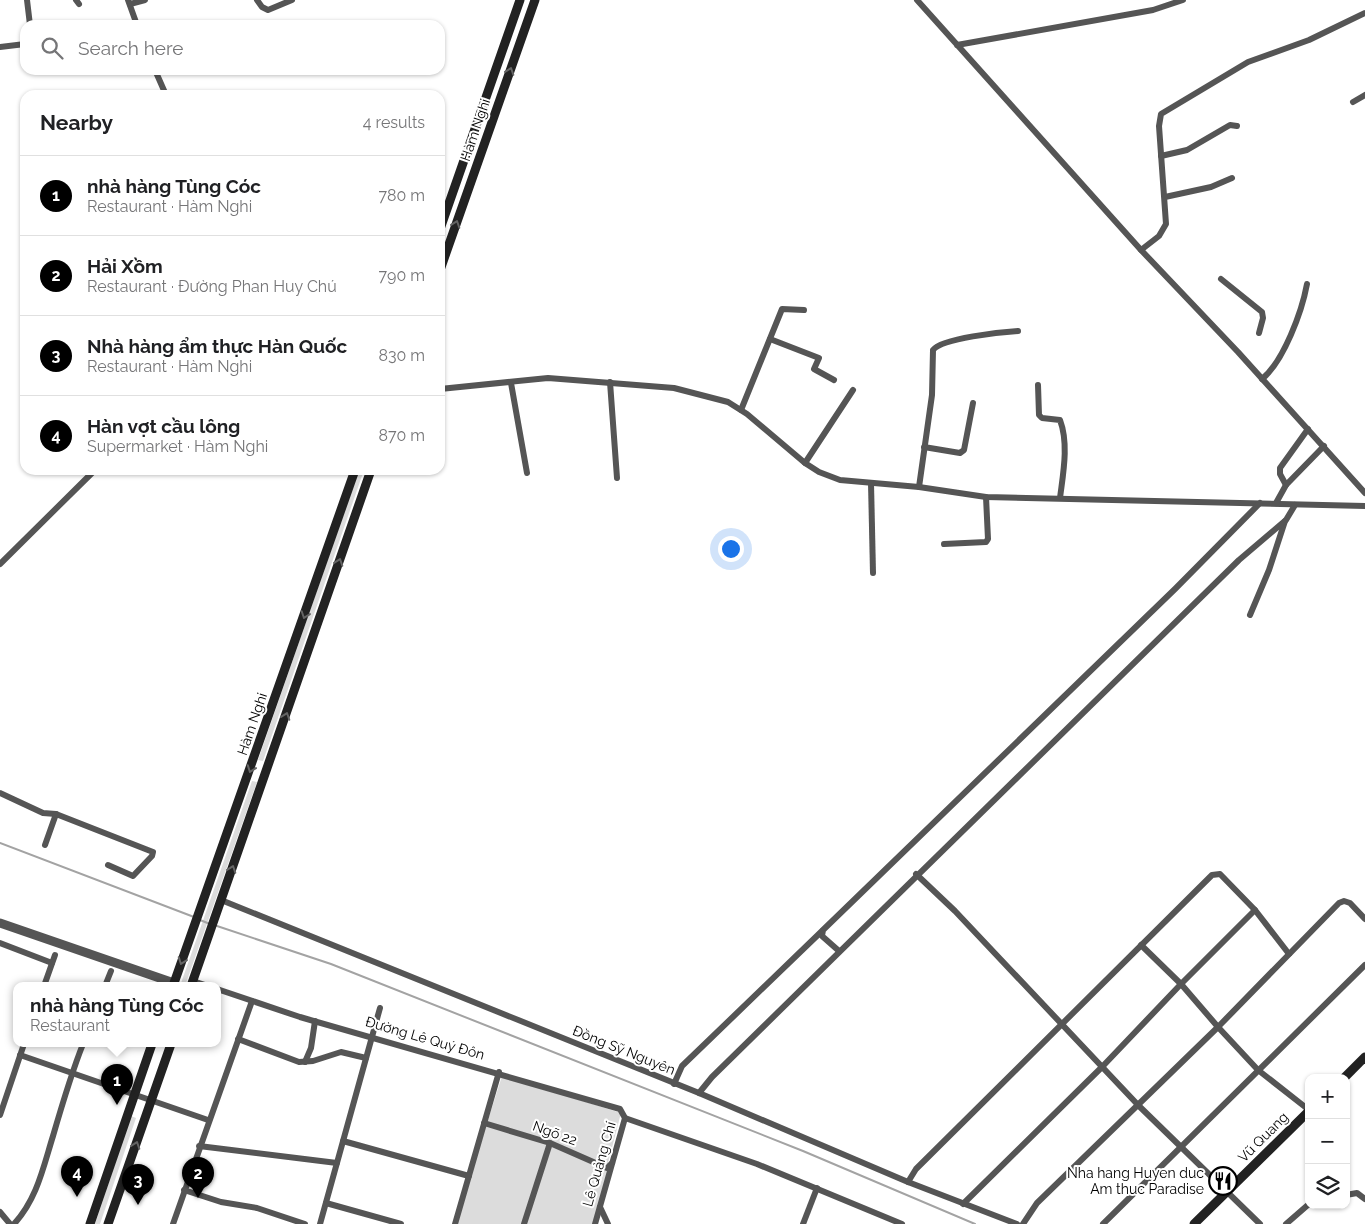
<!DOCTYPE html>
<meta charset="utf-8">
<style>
:root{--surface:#fff;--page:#f6f6f6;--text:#202124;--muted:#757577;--line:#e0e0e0;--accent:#000}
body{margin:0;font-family:Raleway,sans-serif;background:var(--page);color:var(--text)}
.controls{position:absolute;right:15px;bottom:15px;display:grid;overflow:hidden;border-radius:10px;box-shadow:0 1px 4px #0004}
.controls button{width:45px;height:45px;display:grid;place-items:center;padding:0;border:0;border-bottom:1px solid var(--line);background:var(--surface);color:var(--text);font:25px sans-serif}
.you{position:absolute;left:730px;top:548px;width:18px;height:18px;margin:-12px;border:4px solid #fff;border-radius:50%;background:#1a73e8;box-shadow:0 0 0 8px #1a73e833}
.badge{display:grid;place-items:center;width:32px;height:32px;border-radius:50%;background:var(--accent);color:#fff;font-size:16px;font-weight:700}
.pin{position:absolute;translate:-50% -41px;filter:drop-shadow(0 1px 2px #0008)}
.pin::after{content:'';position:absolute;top:26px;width:18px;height:15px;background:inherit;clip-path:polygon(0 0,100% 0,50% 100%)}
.popup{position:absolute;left:13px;top:982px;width:208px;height:65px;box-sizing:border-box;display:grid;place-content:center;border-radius:10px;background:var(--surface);filter:drop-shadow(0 1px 4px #0005);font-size:16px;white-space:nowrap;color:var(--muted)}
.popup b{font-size:19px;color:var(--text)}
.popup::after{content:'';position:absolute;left:50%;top:100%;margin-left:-10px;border:10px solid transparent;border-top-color:var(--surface)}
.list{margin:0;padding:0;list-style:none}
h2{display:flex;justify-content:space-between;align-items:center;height:65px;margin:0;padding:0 20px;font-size:21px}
h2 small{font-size:16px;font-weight:400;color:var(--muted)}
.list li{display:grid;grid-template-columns:32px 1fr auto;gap:15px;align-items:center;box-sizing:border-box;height:80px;padding:0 20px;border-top:1px solid var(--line)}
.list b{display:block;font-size:19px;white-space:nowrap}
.list p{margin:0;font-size:16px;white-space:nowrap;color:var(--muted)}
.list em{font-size:16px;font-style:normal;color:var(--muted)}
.icon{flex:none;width:28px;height:28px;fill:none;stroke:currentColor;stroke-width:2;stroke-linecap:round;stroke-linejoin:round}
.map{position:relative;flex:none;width:1365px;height:1224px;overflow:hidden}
.search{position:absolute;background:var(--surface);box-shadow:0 1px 4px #0004;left:20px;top:20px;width:425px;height:55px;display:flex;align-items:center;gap:12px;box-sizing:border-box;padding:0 18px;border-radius:15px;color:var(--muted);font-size:19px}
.panel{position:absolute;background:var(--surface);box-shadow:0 1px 4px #0004;left:20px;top:90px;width:425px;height:385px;border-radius:15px}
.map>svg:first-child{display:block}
.green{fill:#dcdcdc}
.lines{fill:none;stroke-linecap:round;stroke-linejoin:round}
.stream{stroke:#a3a3a3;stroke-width:2}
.minor{stroke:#555;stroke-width:6}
.tertiary{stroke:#555;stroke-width:9}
.secondary{stroke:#222;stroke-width:9}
.oneway{stroke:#646464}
.labels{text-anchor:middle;stroke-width:4;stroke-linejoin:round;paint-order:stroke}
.street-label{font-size:14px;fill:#000;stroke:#fff}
.poi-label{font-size:14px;fill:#000;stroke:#fff;text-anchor:end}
</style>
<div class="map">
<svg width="1365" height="1224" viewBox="0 0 1365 1224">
<rect width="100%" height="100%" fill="#fff"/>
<g class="green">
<path d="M 359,470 L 364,470 L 263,761 L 258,760 Z"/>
<path d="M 252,781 L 257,782 L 185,986 L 180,986 Z"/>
<path d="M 502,1076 L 621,1113 L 608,1163 L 613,1164 L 595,1224 L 455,1224 Z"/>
<path d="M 131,1116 L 136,1118 L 100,1224 L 95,1224 Z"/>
</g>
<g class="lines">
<g class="stream">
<path d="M 0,843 L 194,917"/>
<path d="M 200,920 L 210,924"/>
<path d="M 214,925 L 331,964 L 803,1151 L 975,1224"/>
</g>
<g class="minor">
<path d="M 27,0 L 30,25"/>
<path d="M 76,0 L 79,4"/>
<path d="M 128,0 L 137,25"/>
<path d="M 257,0 L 262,7 L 268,10 L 292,0"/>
<path d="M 917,0 L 1141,250 L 1238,352 L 1365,493"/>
<path d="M 130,4 L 145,0"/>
<path d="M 957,45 L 1153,10 L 1183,0"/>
<path d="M 0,47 L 25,44"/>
<path d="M 155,70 L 166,95"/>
<path d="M 1353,102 L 1365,95"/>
<path d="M 1161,156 L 1187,150 L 1230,125 L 1237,126"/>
<path d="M 1165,197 L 1211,187 L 1232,178"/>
<path d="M 1141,250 L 1159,236 L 1166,224 L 1159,126 L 1161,114 L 1248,62 L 1309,40 L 1365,13"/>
<path d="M 1221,279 L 1262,312 L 1263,318 L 1259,333"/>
<path d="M 770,339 L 819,358 L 814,369 L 834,380"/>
<path d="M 1262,379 C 1284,361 1302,311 1307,284"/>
<path d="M 610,382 L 617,478"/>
<path d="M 511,383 L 527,473"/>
<path d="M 1038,385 L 1039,415 L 1042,418 L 1060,420 C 1069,444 1063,474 1060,498"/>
<path d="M 440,389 L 548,378 L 674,388 L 728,402 L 747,414 L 805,463 L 819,472 L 840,480 L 919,487 L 986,497 L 1365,506"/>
<path d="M 741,410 L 782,309 L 804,310"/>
<path d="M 924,447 L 960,453 L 964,450 L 973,403"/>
<path d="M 805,463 L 853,390"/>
<path d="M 871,483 L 873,573"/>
<path d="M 1286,485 L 1280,474 L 1280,468 L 1308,429"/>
<path d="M 919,487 L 932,395 L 933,350 C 942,338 1002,332 1018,331"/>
<path d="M 1276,503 L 1286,485 L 1324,446"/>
<path d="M 944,544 L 986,542 L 988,539 L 986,497"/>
<path d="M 0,564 L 95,470"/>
<path d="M 1250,615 L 1269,570 L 1285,521"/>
<path d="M 0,793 L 43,813 L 56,814"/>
<path d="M 45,845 L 56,814 L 153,852 L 152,856 L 133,876 L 108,865"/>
<path d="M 916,874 L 955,911 L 1139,1106 L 1260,1224"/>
<path d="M 221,900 L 699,1093 L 908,1182 L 1017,1224"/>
<path d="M 0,943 L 52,963"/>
<path d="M 1141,945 L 1181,984 L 1218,1027 L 1258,1070 L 1309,1110"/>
<path d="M 839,951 L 822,936 L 823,930 L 1175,589 L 1260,503"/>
<path d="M 193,981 L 208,986"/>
<path d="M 44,986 L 55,955"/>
<path d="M 105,986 L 111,971"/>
<path d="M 217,989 L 300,1017 L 620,1109 L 625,1118 L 595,1224"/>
<path d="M 238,1039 L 299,1062 L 313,1061 L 341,1052 L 366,1058"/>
<path d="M 20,1055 L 208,1120"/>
<path d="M 305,1062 L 311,1048 L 315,1021"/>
<path d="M 674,1084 L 682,1066 L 822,931"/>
<path d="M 699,1093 L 712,1077 L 1239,560 L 1286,520 L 1295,505"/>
<path d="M 0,1115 L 24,1044"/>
<path d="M 625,1118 L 757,1164 L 902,1224"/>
<path d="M 484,1123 L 550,1143 L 607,1168 L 612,1163"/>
<path d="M 343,1141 L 469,1176"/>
<path d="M 199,1146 L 337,1163"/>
<path d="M 908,1182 L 916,1169 L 1212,875 L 1220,874 L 1255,910 L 1289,954"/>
<path d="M 184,1190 L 221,1202 L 257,1208 L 305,1224"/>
<path d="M 1346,1195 L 1357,1193 L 1365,1199"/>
<path d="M 326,1203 L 401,1224"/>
<path d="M 963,1204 L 1102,1067 L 1181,984 L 1255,910"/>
<path d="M 600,1207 L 608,1224"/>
<path d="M 0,1212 L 10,1224"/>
<path d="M 14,1224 C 37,1199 43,1168 53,1136 C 62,1105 71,1074 83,1044"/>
<path d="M 173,1224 L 252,1001"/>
<path d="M 320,1224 L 380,1008"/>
<path d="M 455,1224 L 499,1072"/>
<path d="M 524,1224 L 550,1143"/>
<path d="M 803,1224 L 817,1188"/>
<path d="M 1023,1224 L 1037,1203 L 1218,1027 L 1339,903 L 1344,901 L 1350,903 L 1365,919"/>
<path d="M 1103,1224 L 1365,965"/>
<path d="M 1286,1224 L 1309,1204"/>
</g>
<path class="tertiary" d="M 0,923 L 174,983"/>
<g class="secondary">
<path d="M 440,229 L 520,0"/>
<path d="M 440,270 L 535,0"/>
<path d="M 173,986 L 355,470"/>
<path d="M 191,986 L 371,470"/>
<path d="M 1344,1078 L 1365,1057"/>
<path d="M 90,1224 L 152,1044"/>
<path d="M 108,1224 L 171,1044"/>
<path d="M 1194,1224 L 1309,1111"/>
</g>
</g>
<defs><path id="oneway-chevron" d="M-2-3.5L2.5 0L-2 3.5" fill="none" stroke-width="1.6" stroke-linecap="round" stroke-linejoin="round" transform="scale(1.25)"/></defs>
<g class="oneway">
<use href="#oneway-chevron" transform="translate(510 71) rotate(-71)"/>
<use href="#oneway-chevron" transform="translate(456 224) rotate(-71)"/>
<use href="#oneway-chevron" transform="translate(339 562) rotate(-71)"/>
<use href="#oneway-chevron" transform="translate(305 615) rotate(109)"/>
<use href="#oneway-chevron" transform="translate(286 716) rotate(-71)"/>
<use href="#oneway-chevron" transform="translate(251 769) rotate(110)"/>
<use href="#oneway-chevron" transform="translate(232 869) rotate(-71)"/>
<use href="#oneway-chevron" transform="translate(182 961) rotate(110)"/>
<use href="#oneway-chevron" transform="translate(136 1145) rotate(-71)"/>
</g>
<defs>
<symbol id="restaurant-ring" viewBox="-11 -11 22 22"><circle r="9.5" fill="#fff" stroke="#000" stroke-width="1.5"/><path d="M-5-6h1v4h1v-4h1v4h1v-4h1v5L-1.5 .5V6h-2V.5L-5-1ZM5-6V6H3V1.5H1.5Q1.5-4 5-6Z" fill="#000"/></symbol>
</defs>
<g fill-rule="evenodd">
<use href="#restaurant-ring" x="1207" y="1165" width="32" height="32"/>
</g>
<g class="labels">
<g class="street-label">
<text transform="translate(475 130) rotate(-71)" y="5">Hàm Nghi</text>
<text transform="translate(252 724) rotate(-71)" y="5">Hàm Nghi</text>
<text transform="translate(425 1038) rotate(16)" y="5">Đường Lê Quý Đôn</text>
<text transform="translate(624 1050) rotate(22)" y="5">Đồng Sỹ Nguyên</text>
<text transform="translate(555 1133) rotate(20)" y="5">Ngõ 22</text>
<text transform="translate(1263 1137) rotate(-45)" y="5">Vũ Quang</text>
<text transform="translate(599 1164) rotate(-74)" y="5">Lê Quảng Chí</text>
</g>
<g class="poi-label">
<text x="1204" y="1178">Nha hang Huyen duc<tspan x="1204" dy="16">Am thuc Paradise</tspan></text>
</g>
</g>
</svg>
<div class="controls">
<button>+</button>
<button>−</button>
<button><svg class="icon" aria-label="layers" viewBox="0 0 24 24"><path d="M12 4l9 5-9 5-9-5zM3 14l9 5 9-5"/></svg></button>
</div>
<div class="you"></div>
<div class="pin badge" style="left:117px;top:1105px">1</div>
<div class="popup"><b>nhà hàng Tùng Cóc</b>Restaurant</div>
<div class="pin badge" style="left:198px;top:1198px">2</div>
<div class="pin badge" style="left:138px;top:1205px">3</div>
<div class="pin badge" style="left:77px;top:1197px">4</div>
<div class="search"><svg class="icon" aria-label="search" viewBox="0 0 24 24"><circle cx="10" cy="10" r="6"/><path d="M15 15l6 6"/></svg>Search here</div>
<section class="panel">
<h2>Nearby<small>4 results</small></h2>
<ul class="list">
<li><span class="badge">1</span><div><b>nhà hàng Tùng Cóc</b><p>Restaurant · Hàm Nghi</p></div><em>780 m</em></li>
<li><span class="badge">2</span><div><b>Hải Xồm</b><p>Restaurant · Đường Phan Huy Chú</p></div><em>790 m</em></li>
<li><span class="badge">3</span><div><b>Nhà hàng ẩm thực Hàn Quốc</b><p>Restaurant · Hàm Nghi</p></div><em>830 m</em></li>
<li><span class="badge">4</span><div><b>Hàn vợt cầu lông</b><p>Supermarket · Hàm Nghi</p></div><em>870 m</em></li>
</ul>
</section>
</div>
